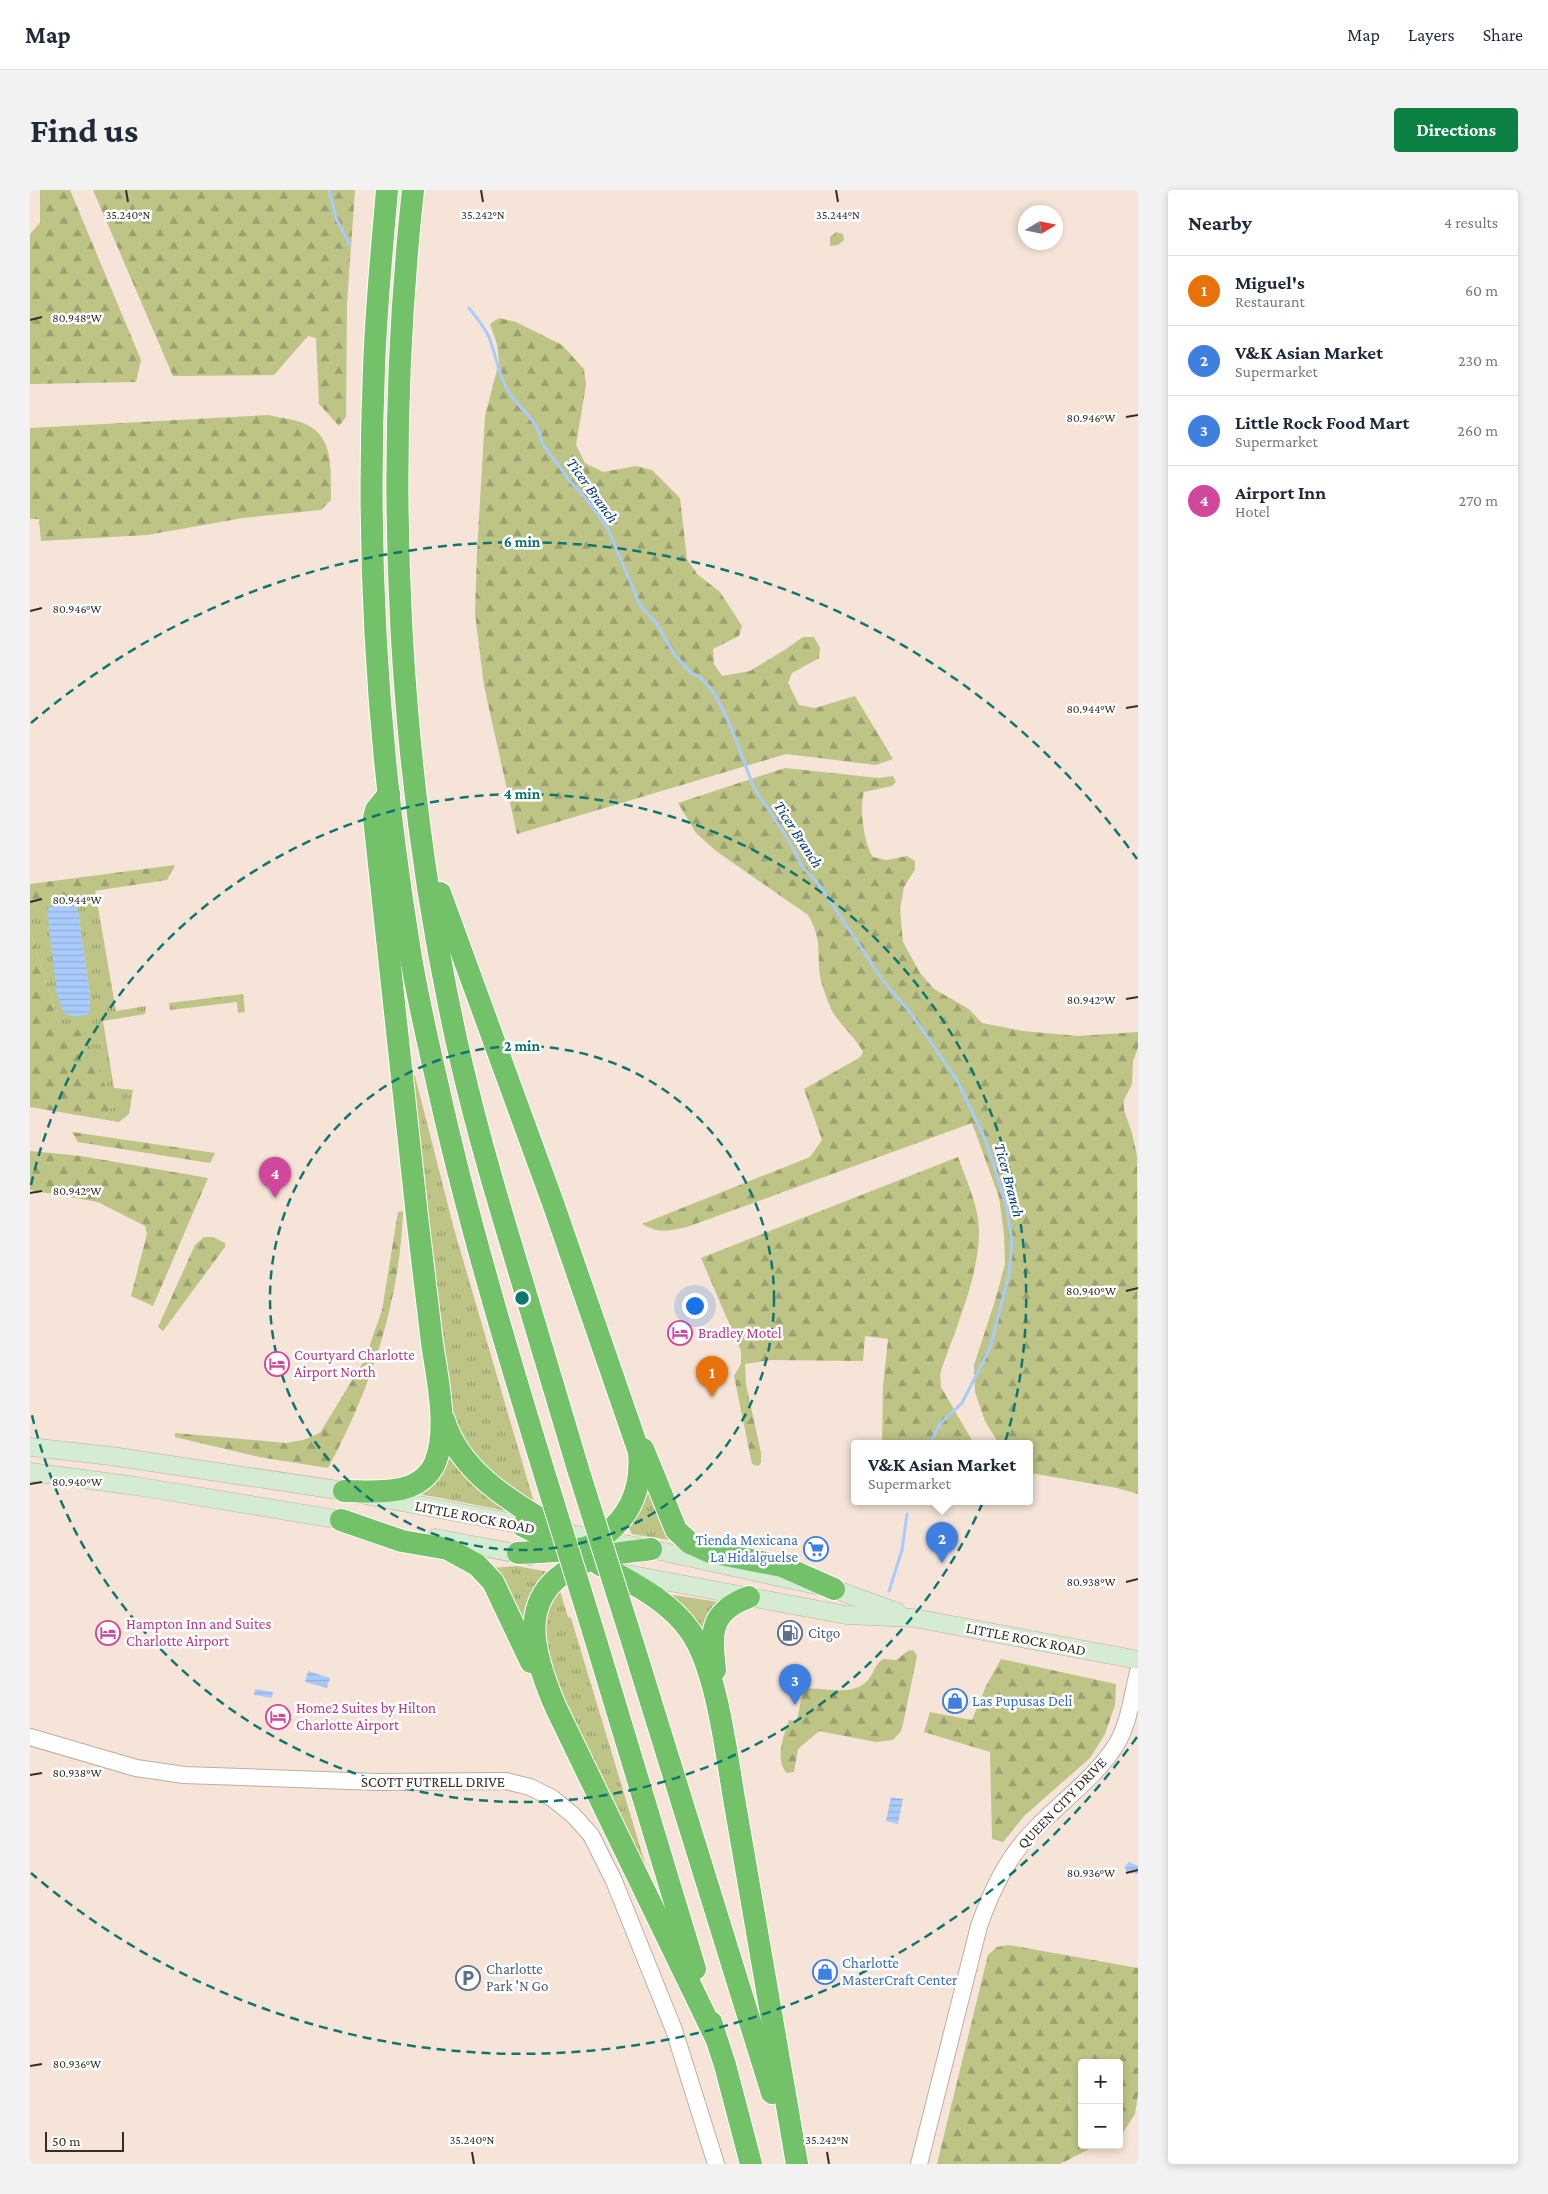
<!DOCTYPE html>
<meta charset="utf-8">
<style>
:root{--surface:#fff;--page:#f2f2f3;--text:#1f2937;--muted:#747a83;--line:#e0e1e3;--accent:#0b8043}
body{margin:0;font-family:"Crimson Pro",serif;background:var(--page);color:var(--text)}
.controls{position:absolute;right:15px;bottom:15px;display:grid;overflow:hidden;border-radius:5px;box-shadow:0 2px 8px #0003}
.controls button{width:45px;height:45px;display:grid;place-items:center;padding:0;border:0;border-bottom:1px solid var(--line);background:var(--surface);color:var(--text);font:25px sans-serif}
.compass{position:absolute;left:988px;top:15px;width:45px;height:45px;border-radius:50%;background:var(--surface);box-shadow:0 2px 8px #0003;rotate:80deg}
.scale{position:absolute;left:15px;bottom:12px;width:79px;box-sizing:border-box;padding-left:5px;border:2px solid #342e29;border-top:0;font-size:14px;line-height:18px;white-space:nowrap;color:#342e29;-webkit-text-stroke:4px #fff;paint-order:stroke}
.you{position:absolute;left:664px;top:1115px;width:18px;height:18px;margin:-12px;border:4px solid #fff;border-radius:50%;background:#1a73e8;box-shadow:0 0 0 8px #1a73e833}
.badge{display:grid;place-items:center;width:32px;height:32px;border-radius:50%;background:var(--accent);color:#fff;font-size:16px;font-weight:700}
.pin{position:absolute;translate:-50% -41px;filter:drop-shadow(0 1px 2px #0008)}
.pin::after{content:'';position:absolute;top:26px;width:18px;height:15px;background:inherit;clip-path:polygon(0 0,100% 0,50% 100%)}
.popup{position:absolute;left:821px;top:1250px;width:182px;height:65px;box-sizing:border-box;display:grid;place-content:center;border-radius:5px;background:var(--surface);filter:drop-shadow(0 1px 4px #0005);font-size:16px;white-space:nowrap;color:var(--muted)}
.popup b{font-size:19px;color:var(--text)}
.popup::after{content:'';position:absolute;left:50%;top:100%;margin-left:-10px;border:10px solid transparent;border-top-color:var(--surface)}
.list{margin:0;padding:0;list-style:none}
h2{display:flex;justify-content:space-between;align-items:center;height:65px;margin:0;padding:0 20px;font-size:21px}
h2 small{font-size:16px;font-weight:400;color:var(--muted)}
.list li{display:grid;grid-template-columns:32px 1fr auto;gap:15px;align-items:center;box-sizing:border-box;height:70px;padding:0 20px;border-top:1px solid var(--line)}
.list b{display:block;font-size:19px;white-space:nowrap}
.list p{margin:0;font-size:16px;white-space:nowrap;color:var(--muted)}
.list em{font-size:16px;font-style:normal;color:var(--muted)}
.map{position:relative;flex:none;width:1108px;height:1974px;overflow:hidden;border-radius:5px}
header{display:flex;align-items:center;gap:30px;box-sizing:border-box;height:70px;padding:0 25px;background:var(--surface);border-bottom:1px solid var(--line)}
header strong{font-size:24px}
nav{display:flex;gap:28px;margin-inline-start:auto;font-size:18px}
.intro{display:flex;align-items:center;justify-content:space-between;box-sizing:border-box;height:120px;padding:0 30px}
h1{margin:0;font-size:35px}
.button{padding:12px 22px;border-radius:5px;background:var(--accent);color:#fff;font-size:18px;font-weight:700}
main{display:flex;gap:30px;padding:0 30px}
aside{flex:1;background:var(--surface);border-radius:5px;box-shadow:0 2px 8px #0003}
.map>svg:first-child{display:block}
.grass{fill:url(#grass-tufts);fill-rule:evenodd}
.forest{fill:url(#forest-firs)}
.water{fill:url(#water-rules)}
.lines{fill:none;stroke-linecap:round;stroke-linejoin:round}
.stream{stroke:#a9cbfb;stroke-width:3}
.tertiary-casing{stroke:#beaea2;stroke-width:18}
.secondary-casing{stroke:#beaea2;stroke-width:19}
.motorway-casing{stroke:#fff;stroke-width:24}
.tertiary{stroke:#fff;stroke-width:16}
.secondary{stroke:#d5ecd2;stroke-width:18}
.motorway{stroke:#73c168;stroke-width:22}
.motorway-bridge-casing{stroke:#fff;stroke-width:24;stroke-linecap:butt}
.motorway-bridge{stroke:#73c168;stroke-width:22}
.ticks{fill:none;stroke:#342e29;stroke-width:2}
.ring{fill:none;stroke:#0f766e;stroke-width:2.5;stroke-dasharray:9 6}
.labels{text-anchor:middle;stroke-width:5;stroke-linejoin:round;paint-order:stroke}
.hotel-label{font-size:15px;fill:#b23c85;stroke:#fff;text-anchor:start}
.street-label{font-size:15px;fill:#342e29;stroke:#fff}
.shop-label{font-size:15px;fill:#366cbe;stroke:#fff;text-anchor:start}
.service-label{font-size:15px;fill:#4e5e75;stroke:#fff;text-anchor:start}
.water-label{font-size:16px;font-style:italic;fill:#003a7e;stroke:#fff}
.ticks-label{font-size:12px;text-anchor:middle;fill:#342e29;stroke:#fff;stroke-width:5;stroke-linejoin:round;paint-order:stroke}
.centre{fill:#0f766e;stroke:#fff;stroke-width:2.5}
.ring-label{font-size:15px;text-anchor:middle;font-weight:bold;fill:#0f766e;stroke:#fff;stroke-width:5;stroke-linejoin:round;paint-order:stroke}
</style>
<header>
<strong>Map</strong>
<nav><a>Map</a><a>Layers</a><a>Share</a></nav>
</header>
<div class="intro"><h1>Find us</h1><a class="button">Directions</a></div>
<main>
<div class="map">
<svg width="1108" height="1974" viewBox="0 0 1108 1974">
<defs>
<pattern id="grass-tufts" width="24" height="20" patternUnits="userSpaceOnUse" patternTransform="scale(1.25)"><rect width="24" height="20" fill="#bdc486"/><path d="M3 7l-1-3M5 7V3M7 7l1-3M15 17l-1-3M17 17v-4M19 17l1-3" fill="none" stroke="#9aa06e"/></pattern>
<pattern id="forest-firs" width="22" height="20" patternUnits="userSpaceOnUse" patternTransform="scale(1.25)"><rect width="22" height="20" fill="#bdc486"/><path d="M5 1l3.5 6h-7zM16 11l3.5 6h-7z" fill="#9aa06e"/></pattern>
<pattern id="water-rules" width="6" height="5" patternUnits="userSpaceOnUse" patternTransform="scale(1.25)"><rect width="6" height="5" fill="#a9cbfb"/><path d="M0 2.5h6" fill="none" stroke="#92afd7"/></pattern>
</defs>
<rect width="100%" height="100%" fill="#f5e4d7"/>
<g class="grass">
<path d="M 806,42 L 813,44 L 814,50 L 808,55 L 800,56 L 800,47 Z"/>
<path d="M 65,700 L 86,821 L 116,816 L 115,824 L 73,831 L 84,898 L 103,900 L 99,924 L 89,932 L 71,929 L 83,916 L 29,834 L 0,740 L 0,718 L 10,709 ZM 47,714 L 60,806 L 59,824 Z"/>
<path d="M 213,804 L 215,822 L 208,823 L 207,812 L 140,820 L 139,813 Z"/>
<path d="M 380,885 L 385,886 L 424,1039 L 505,1316 L 441,1268 L 418,1212 Z"/>
<path d="M 422,1265 L 477,1321 L 390,1304 Z"/>
<path d="M 622,1300 L 641,1349 L 639,1350 L 602,1344 L 599,1338 L 610,1320 L 617,1301 Z"/>
<path d="M 487,1376 L 518,1382 C 504,1398 496,1413 493,1435 L 463,1378 Z"/>
<path d="M 529,1398 L 538,1427 L 541,1428 L 624,1703 L 521,1483 L 512,1432 Z"/>
<path d="M 637,1404 L 688,1412 L 675,1448 Z"/>
</g>
<g class="forest">
<path d="M 10,0 L 40,0 L 111,170 L 106,192 L 0,194 L 0,44 L 10,33 Z"/>
<path d="M 63,0 L 325,0 L 317,113 L 316,227 L 309,236 L 289,214 L 286,148 L 278,146 L 244,185 L 143,186 Z"/>
<path d="M 469,128 L 486,132 L 532,155 L 554,179 L 556,195 L 546,255 L 555,273 L 573,282 L 606,276 L 622,280 L 650,308 L 657,369 L 667,384 L 690,402 L 712,436 L 709,446 L 683,459 L 684,474 L 692,486 L 720,481 L 756,459 L 773,447 L 784,447 L 790,458 L 789,468 L 762,483 L 758,493 L 769,515 L 785,518 L 825,506 L 863,569 L 846,575 L 756,564 L 487,644 L 454,496 L 445,423 L 447,363 L 455,226 L 469,172 L 467,154 L 460,134 Z"/>
<path d="M 239,225 C 250,228 263,229 273,233 C 306,246 300,282 301,310 L 291,320 L 213,328 L 117,345 L 11,351 L 9,329 L 0,329 L 0,238 Z"/>
<path d="M 755,578 L 849,588 L 863,586 L 866,592 L 862,596 L 834,602 C 829,617 834,654 843,667 L 856,670 L 877,666 L 885,671 L 885,679 L 874,697 L 870,719 L 873,752 L 890,783 L 904,799 L 939,819 L 952,833 L 993,841 L 1048,846 L 1108,842 L 1108,858 L 1103,871 L 1102,894 L 1094,910 L 1094,920 L 1102,943 L 1107,966 L 1108,1304 L 1087,1298 L 1000,1283 L 1000,1254 L 969,1254 L 955,1231 L 945,1202 L 944,1175 L 965,1111 L 975,1074 L 974,1044 L 969,1007 L 942,933 L 657,1037 C 637,1041 630,1044 612,1034 L 780,967 L 792,950 L 774,899 L 829,868 L 833,863 C 831,853 807,832 801,819 C 797,809 792,796 790,786 C 787,760 792,749 778,725 L 686,661 L 666,643 L 648,613 Z"/>
<path d="M 145,675 L 137,690 L 10,709 L 0,718 L 0,694 Z"/>
<path d="M 0,740 L 29,834 L 52,837 L 83,916 L 71,929 L 0,917 Z"/>
<path d="M 42,942 L 185,963 L 180,973 L 48,952 Z"/>
<path d="M 0,961 L 51,966 L 178,988 L 123,1116 L 101,1106 L 117,1044 L 115,1036 L 68,1012 L 0,1000 Z"/>
<path d="M 928,967 C 935,987 945,1008 948,1029 C 955,1074 924,1142 910,1184 L 911,1197 L 944,1254 L 852,1254 L 853,1196 L 858,1149 L 835,1146 L 833,1171 L 741,1170 L 715,1174 L 716,1194 L 731,1263 L 731,1273 L 728,1276 L 722,1274 L 704,1186 L 711,1174 L 711,1161 L 671,1068 Z"/>
<path d="M 373,1021 C 370,1111 341,1199 298,1278 L 229,1267 L 145,1247 L 145,1243 L 256,1253 L 273,1250 L 290,1243 L 335,1169 L 352,1120 L 368,1022 Z"/>
<path d="M 174,1047 L 183,1047 L 195,1053 L 195,1057 L 133,1141 L 128,1137 L 165,1055 Z"/>
<path d="M 883,1460 L 887,1466 L 873,1534 L 871,1541 L 863,1550 L 846,1552 L 789,1541 L 768,1559 L 764,1582 L 757,1583 C 744,1570 754,1545 759,1530 L 767,1531 L 773,1499 C 792,1496 818,1507 835,1493 C 844,1486 843,1476 853,1469 L 866,1470 L 878,1461 Z"/>
<path d="M 971,1469 L 1086,1494 L 1085,1515 L 1075,1544 L 1060,1568 L 994,1626 L 973,1652 L 962,1649 L 960,1562 L 894,1542 L 900,1522 L 942,1530 L 956,1496 Z"/>
<path d="M 979,1755 L 1108,1778 L 1108,1904 L 1105,1924 L 1092,1944 L 1089,1946 L 1089,1873 L 1052,1873 L 1052,1955 L 1067,1955 L 1030,1974 L 907,1974 L 958,1765 L 967,1757 Z"/>
</g>
<g class="water">
<path d="M 42,712 L 47,714 L 60,806 L 59,824 C 48,828 42,827 33,822 L 27,805 L 17,720 L 20,717 Z"/>
<path d="M 278,1481 L 300,1488 L 297,1498 L 275,1492 Z"/>
<path d="M 225,1499 L 243,1502 L 242,1508 L 224,1505 Z"/>
<path d="M 861,1607 L 873,1609 L 868,1634 L 856,1631 Z"/>
<path d="M 1099,1672 L 1108,1676 L 1108,1684 L 1096,1682 L 1095,1676 Z"/>
</g>
<g class="lines">
<g class="stream">
<path d="M 299,0 L 306,28 L 320,55"/>
<path d="M 439,118 C 446,127 454,136 459,147 C 467,168 469,190 483,208 C 495,223 509,233 512,253 L 540,291 L 558,311 L 578,339 L 610,415 L 627,434 L 644,464 L 661,483 C 690,490 712,570 723,595 C 727,605 735,613 740,622 C 751,638 761,654 770,671 L 770,674 L 790,696 L 854,792 L 880,822 L 927,890 L 956,951 L 976,1014 L 982,1052 L 979,1084 L 960,1158 L 932,1213 L 910,1234 L 900,1254"/>
<path d="M 859,1401 L 872,1360 L 877,1324"/>
</g>
<defs>
<g id="tertiary">
<path d="M 0,1547 L 106,1578 L 154,1585 L 347,1592 L 476,1591 L 500,1597 L 522,1608 L 543,1625 L 561,1645 L 584,1691 L 644,1840 L 686,1974"/>
<path d="M 889,1974 L 949,1736 C 962,1699 978,1666 1006,1638 C 1032,1611 1066,1587 1086,1555 C 1099,1534 1102,1506 1108,1482"/>
</g>
<g id="secondary">
<path d="M 0,1257 L 81,1266 L 314,1301 L 621,1359 L 804,1399 L 867,1422"/>
<path d="M 0,1282 L 106,1296 L 323,1332"/>
<path d="M 405,1348 L 500,1366"/>
<path d="M 592,1383 L 816,1425 L 884,1428 L 1108,1470"/>
</g>
<g id="motorway">
<path d="M 357,0 C 352,59 346,118 344,178 C 336,368 348,561 378,749 C 385,797 396,844 407,892 C 437,1028 476,1158 517,1292"/>
<path d="M 383,0 C 352,285 367,591 431,871 C 448,945 470,1018 492,1091 C 511,1154 529,1216 548,1279"/>
<path d="M 410,703 L 523,1013 L 609,1262 C 612,1296 602,1325 573,1346 C 568,1349 563,1355 558,1357 C 548,1361 502,1362 488,1363"/>
<path d="M 414,1230 C 430,1282 479,1310 524,1337"/>
<path d="M 613,1259 L 646,1340 L 660,1353 L 680,1362 L 752,1376 L 804,1399"/>
<path d="M 314,1301 C 344,1301 389,1308 405,1273 C 419,1240 407,1187 402,1153 C 397,1111 392,1068 387,1026 C 372,893 359,760 344,628 L 346,620 L 359,604"/>
<path d="M 311,1330 L 372,1351 L 418,1359 L 447,1375 L 463,1392 L 501,1472"/>
<path d="M 493,1336 L 540,1360"/>
<path d="M 621,1359 C 601,1362 578,1363 560,1370 C 484,1398 500,1458 526,1518 L 685,1846"/>
<path d="M 569,1374 C 600,1392 639,1410 660,1441 C 688,1480 697,1571 706,1620 C 727,1738 747,1856 767,1974"/>
<path d="M 563,1441 L 665,1779"/>
<path d="M 603,1454 L 742,1903"/>
<path d="M 685,1480 C 681,1442 679,1422 719,1407"/>
<path d="M 681,1832 L 695,1875 L 721,1974"/>
</g>
</defs>
<use href="#tertiary" class="tertiary-casing"/>
<use href="#secondary" class="secondary-casing"/>
<use href="#motorway" class="motorway-casing"/>
<use href="#tertiary" class="tertiary"/>
<use href="#secondary" class="secondary"/>
<use href="#motorway" class="motorway"/>
<defs>
<g id="motorway-bridge">
<path d="M 548,1279 L 603,1454"/>
<path d="M 517,1292 L 563,1441"/>
</g>
</defs>
<use href="#motorway-bridge" class="motorway-bridge-casing"/>
<use href="#motorway-bridge" class="motorway-bridge"/>
</g>
<path class="ticks" d="M 96,0 L 98,12M 451,0 L 453,12M 806,0 L 808,12M 0,130 L 12,127M 1096,227 L 1108,225M 0,421 L 12,418M 1096,518 L 1108,516M 0,712 L 12,709M 1096,809 L 1108,807M 0,1003 L 12,1001M 1096,1101 L 1108,1098M 0,1294 L 12,1292M 1096,1392 L 1108,1389M 0,1585 L 12,1583M 1096,1683 L 1108,1680M 0,1876 L 12,1874M 442,1962 L 444,1974M 797,1962 L 799,1974"/>
<g class="ring">
<circle cx="492" cy="1108" r="252"/>
<path d="M1 995A504 504 0 1 1 1 1221"/>
<path d="M1107 1547A756 756 0 0 1 1 1683M1 533A756 756 0 0 1 1107 669"/>
</g>
<defs>
<symbol id="hotel-ring" viewBox="-11 -11 22 22"><circle r="9.5" fill="#fff" stroke="#d1479c" stroke-width="1.5"/><path d="M-6-4.5h1.5V1H6V5H4.5V3h-9V5H-6ZM-4 0a1.8 1.8 0 1 1 3.6 0ZM.5 0V-2.5h3Q6-2.5 6 0Z" fill="#d1479c"/></symbol>
<symbol id="supermarket-ring" viewBox="-11 -11 22 22"><circle r="9.5" fill="#fff" stroke="#3f7fe0" stroke-width="1.5"/><path d="M-6-5.5h2.5l.6 2H6L4.5 2H-2.5L-4.4-4H-6ZM-1.5 3.2a1.3 1.3 0 1 0 .1 0ZM3 3.2a1.3 1.3 0 1 0 .1 0Z" fill="#3f7fe0"/></symbol>
<symbol id="fuel-ring" viewBox="-11 -11 22 22"><circle r="9.5" fill="#fff" stroke="#5c6f8a" stroke-width="1.5"/><path d="M-5.5-6h7V0h2V4h1.3V-2.5L3-4.5l.8-.8L6-3V5H2.5V1h-1V6h-7ZM-4.2-4.7v3.2H.2V-4.7Z" fill="#5c6f8a"/></symbol>
<symbol id="shop-ring" viewBox="-11 -11 22 22"><circle r="9.5" fill="#fff" stroke="#3f7fe0" stroke-width="1.5"/><path d="M-5-2.5h2.3a2.7 3.5 0 0 1 5.4 0H5L5.5 6h-11ZM-1.5-2.5h3a1.5 2.3 0 0 0-3 0Z" fill="#3f7fe0"/></symbol>
<symbol id="parking-ring" viewBox="-11 -11 22 22"><circle r="9.5" fill="#fff" stroke="#5c6f8a" stroke-width="1.5"/><path d="M-3.5-5.5H1a3.5 3.5 0 0 1 0 7H-1V5.5H-3.5ZM-1-3.4V-.6H.8a1.4 1.4 0 0 0 0-2.8Z" fill="#5c6f8a"/></symbol>
</defs>
<g fill-rule="evenodd">
<use href="#hotel-ring" x="636" y="1129" width="28" height="28"/>
<use href="#hotel-ring" x="233" y="1160" width="28" height="28"/>
<use href="#supermarket-ring" x="772" y="1345" width="28" height="28"/>
<use href="#hotel-ring" x="64" y="1429" width="28" height="28"/>
<use href="#fuel-ring" x="746" y="1429" width="28" height="28"/>
<use href="#shop-ring" x="911" y="1497" width="28" height="28"/>
<use href="#hotel-ring" x="234" y="1513" width="28" height="28"/>
<use href="#shop-ring" x="781" y="1768" width="28" height="28"/>
<use href="#parking-ring" x="424" y="1774" width="28" height="28"/>
</g>
<g class="labels">
<g class="hotel-label">
<text x="668" y="1148">Bradley Motel</text>
<text x="264" y="1170">Courtyard Charlotte<tspan x="264" dy="17">Airport North</tspan></text>
<text x="96" y="1439">Hampton Inn and Suites<tspan x="96" dy="17">Charlotte Airport</tspan></text>
<text x="266" y="1523">Home2 Suites by Hilton<tspan x="266" dy="17">Charlotte Airport</tspan></text>
</g>
<g class="street-label">
<text transform="translate(445 1327) rotate(11)" y="5">LITTLE ROCK ROAD</text>
<text transform="translate(996 1449) rotate(11)" y="5">LITTLE ROCK ROAD</text>
<text x="403" y="1597">SCOTT FUTRELL DRIVE</text>
<text transform="translate(1032 1613) rotate(-46)" y="5">QUEEN CITY DRIVE</text>
</g>
<g class="shop-label">
<text x="768" y="1355" text-anchor="end">Tienda Mexicana<tspan x="768" dy="17">La Hidalguelse</tspan></text>
<text x="942" y="1516">Las Pupusas Deli</text>
<text x="812" y="1778">Charlotte<tspan x="812" dy="17">MasterCraft Center</tspan></text>
</g>
<g class="service-label">
<text x="778" y="1448">Citgo</text>
<text x="456" y="1784">Charlotte<tspan x="456" dy="17">Park 'N Go</tspan></text>
</g>
<g class="water-label">
<text transform="translate(563 300) rotate(54)" y="6">Ticer Branch</text>
<text transform="translate(769 644) rotate(57)" y="6">Ticer Branch</text>
<text transform="translate(980 990) rotate(75)" y="6">Ticer Branch</text>
</g>
</g>
<g class="ticks-label">
<text x="98" y="29">35.240°N</text>
<text x="453" y="29">35.242°N</text>
<text x="808" y="29">35.244°N</text>
<text x="47" y="132">80.948°W</text>
<text x="1061" y="232">80.946°W</text>
<text x="47" y="423">80.946°W</text>
<text x="1061" y="523">80.944°W</text>
<text x="47" y="714">80.944°W</text>
<text x="1061" y="814">80.942°W</text>
<text x="47" y="1005">80.942°W</text>
<text x="1061" y="1105">80.940°W</text>
<text x="47" y="1296">80.940°W</text>
<text x="1061" y="1396">80.938°W</text>
<text x="47" y="1587">80.938°W</text>
<text x="1061" y="1687">80.936°W</text>
<text x="47" y="1878">80.936°W</text>
<text x="442" y="1954">35.240°N</text>
<text x="797" y="1954">35.242°N</text>
</g>
<circle cx="492" cy="1108" r="8" class="centre"/>
<g class="ring-label">
<text x="492" y="357">6 min</text>
<text x="492" y="609">4 min</text>
<text x="492" y="861">2 min</text>
</g>
</svg>
<div class="controls">
<button>+</button>
<button>−</button>
</div>
<svg class="compass" viewBox="-18 -18 36 36"><path d="M0-13l5 13h-10z" fill="#e53935"/><path d="M0 13l5-13h-10z" fill="#747a83"/></svg>
<div class="scale">50 m</div>
<div class="you"></div>
<div class="pin badge" style="left:682px;top:1207px;background:#e8710a">1</div>
<div class="pin badge" style="left:912px;top:1373px;background:#3f7fe0">2</div>
<div class="popup"><b>V&amp;K Asian Market</b>Supermarket</div>
<div class="pin badge" style="left:765px;top:1515px;background:#3f7fe0">3</div>
<div class="pin badge" style="left:245px;top:1008px;background:#d1479c">4</div>
</div>
<aside>
<h2>Nearby<small>4 results</small></h2>
<ul class="list">
<li><span class="badge" style="background:#e8710a">1</span><div><b>Miguel's</b><p>Restaurant</p></div><em>60 m</em></li>
<li><span class="badge" style="background:#3f7fe0">2</span><div><b>V&amp;K Asian Market</b><p>Supermarket</p></div><em>230 m</em></li>
<li><span class="badge" style="background:#3f7fe0">3</span><div><b>Little Rock Food Mart</b><p>Supermarket</p></div><em>260 m</em></li>
<li><span class="badge" style="background:#d1479c">4</span><div><b>Airport Inn</b><p>Hotel</p></div><em>270 m</em></li>
</ul>
</aside>
</main>
